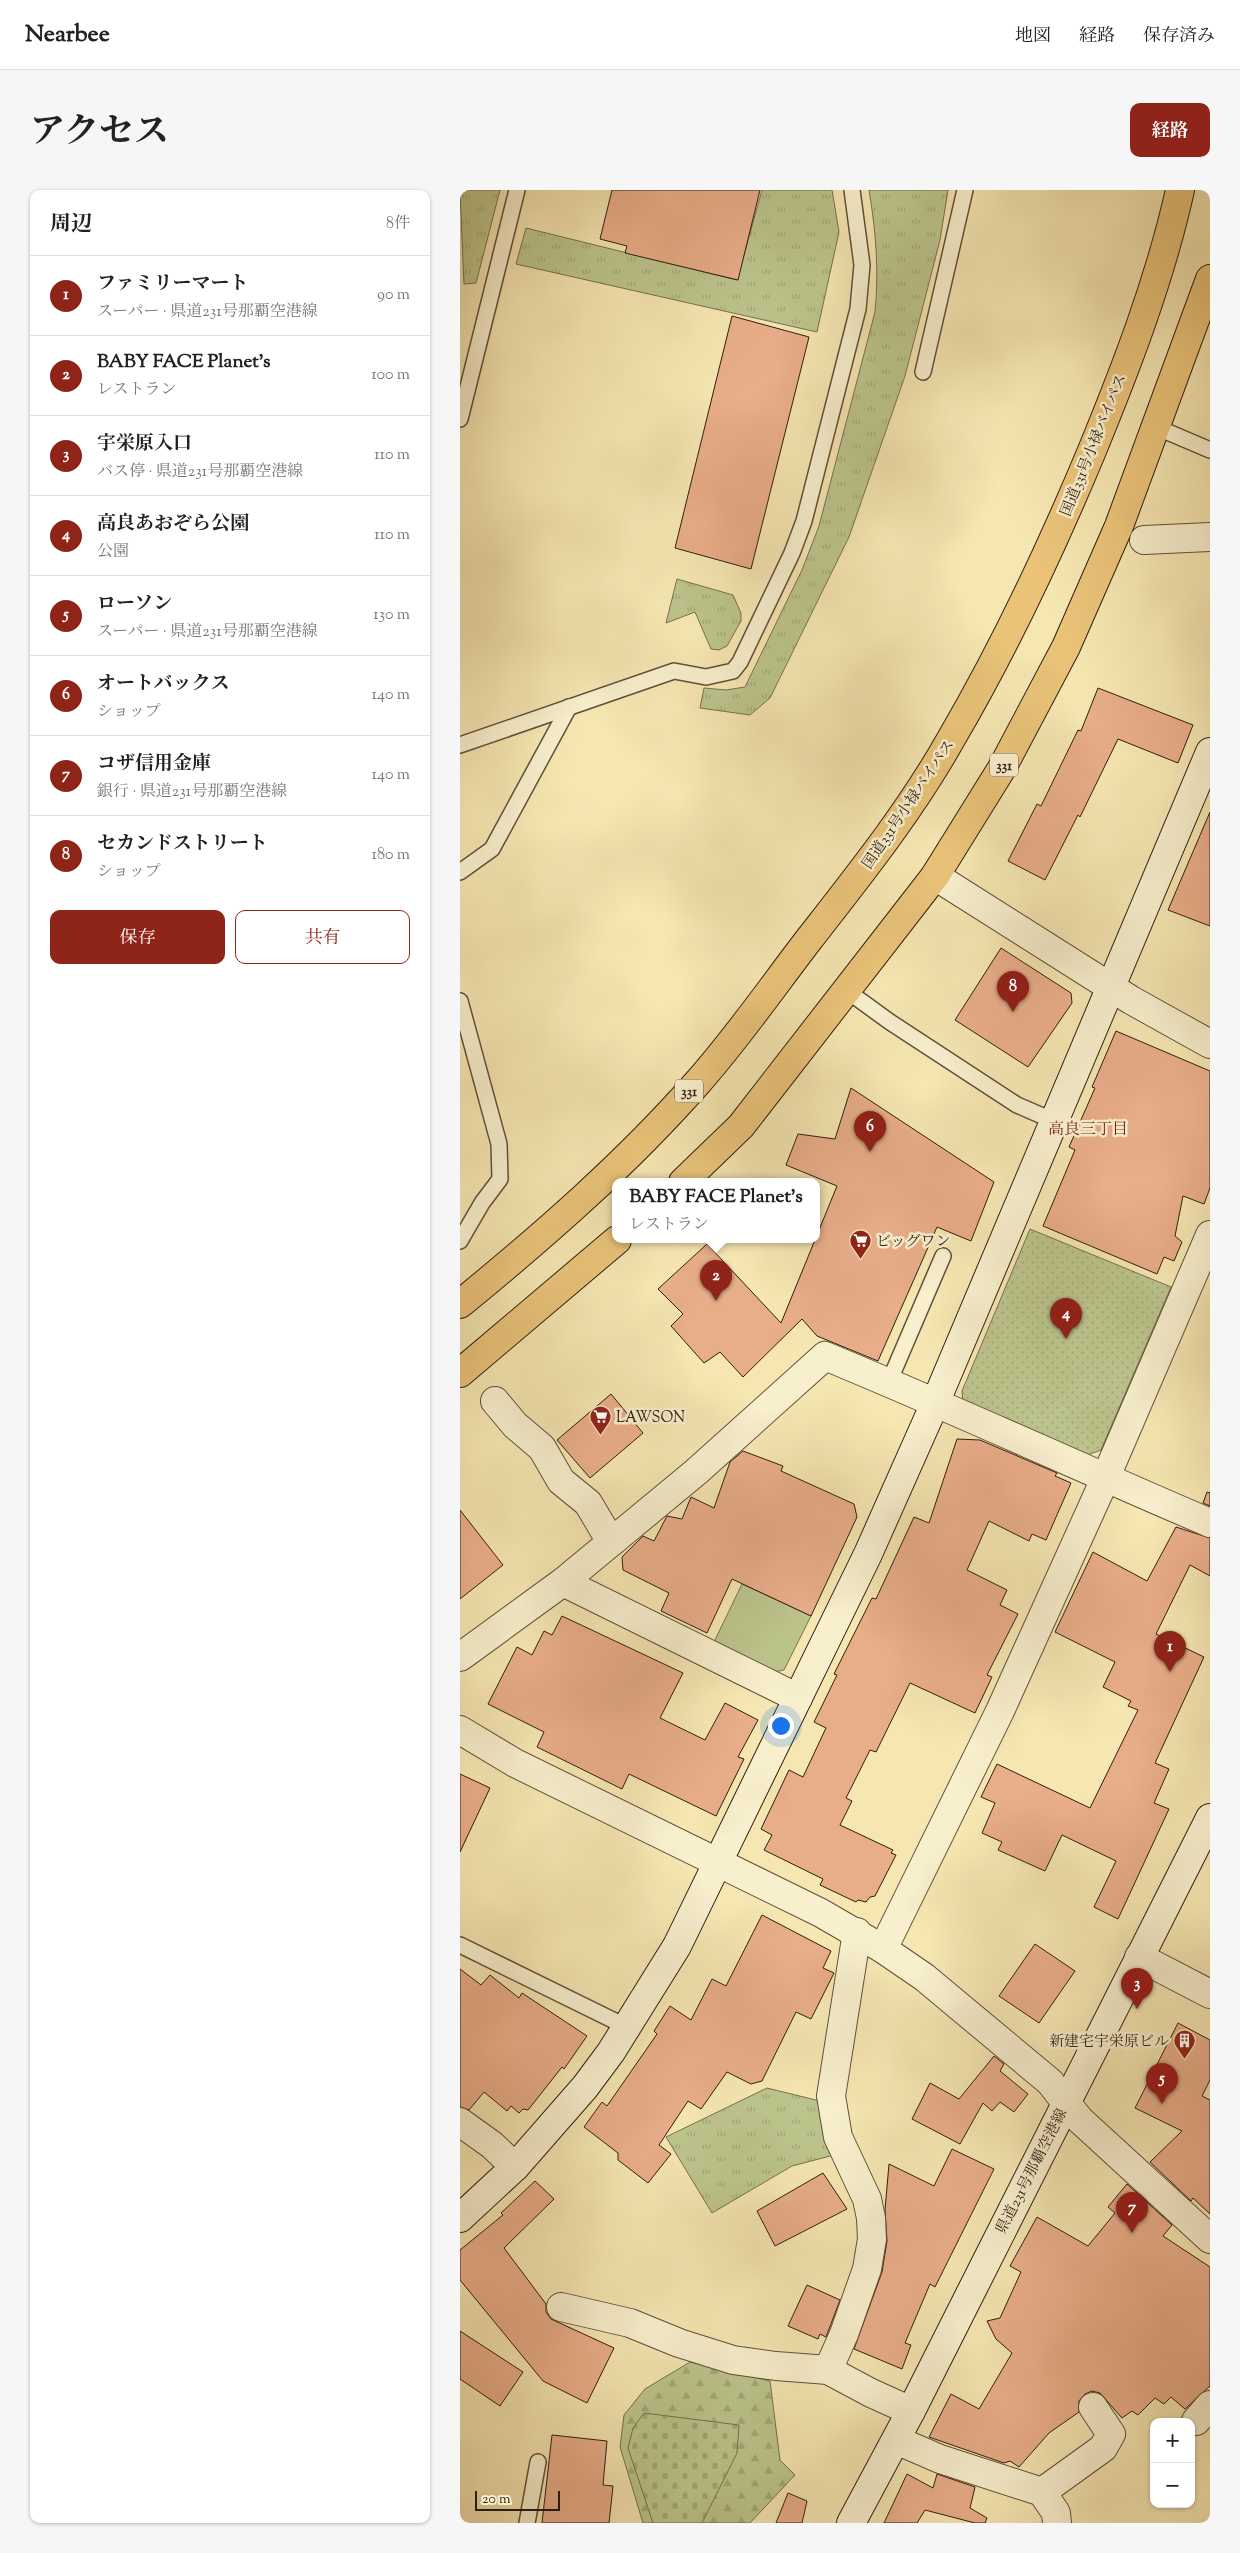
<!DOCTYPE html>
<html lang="ja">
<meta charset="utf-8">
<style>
:root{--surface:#fff;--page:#f6f6f6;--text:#222;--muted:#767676;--line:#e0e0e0;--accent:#8f2418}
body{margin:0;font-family:"Sorts Mill Goudy","Noto Serif JP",serif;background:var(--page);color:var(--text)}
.controls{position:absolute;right:15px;bottom:15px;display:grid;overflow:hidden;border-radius:10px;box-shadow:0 1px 4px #0004}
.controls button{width:45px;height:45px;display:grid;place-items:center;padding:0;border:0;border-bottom:1px solid var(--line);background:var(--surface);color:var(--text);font:25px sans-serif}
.scale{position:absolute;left:15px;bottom:12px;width:85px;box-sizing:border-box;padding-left:5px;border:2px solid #301d11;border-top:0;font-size:14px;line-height:18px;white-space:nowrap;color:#301d11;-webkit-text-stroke:4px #f8efcd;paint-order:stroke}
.you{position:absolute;left:320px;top:1535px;width:18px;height:18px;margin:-12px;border:4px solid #fff;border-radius:50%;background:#1a73e8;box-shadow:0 0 0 8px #1a73e833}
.badge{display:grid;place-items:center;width:32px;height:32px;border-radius:50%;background:var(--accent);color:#fff;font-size:16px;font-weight:700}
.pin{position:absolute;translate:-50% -41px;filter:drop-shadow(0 1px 2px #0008)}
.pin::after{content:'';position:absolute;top:26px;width:18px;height:15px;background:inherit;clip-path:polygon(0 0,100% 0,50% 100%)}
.popup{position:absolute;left:152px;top:988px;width:208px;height:65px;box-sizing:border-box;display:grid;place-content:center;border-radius:10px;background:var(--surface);filter:drop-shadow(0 1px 4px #0005);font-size:16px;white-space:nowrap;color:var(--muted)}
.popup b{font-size:19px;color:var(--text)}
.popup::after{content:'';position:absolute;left:50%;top:100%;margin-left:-10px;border:10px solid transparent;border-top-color:var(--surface)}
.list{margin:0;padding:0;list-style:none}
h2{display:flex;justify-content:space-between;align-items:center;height:65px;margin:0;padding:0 20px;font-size:21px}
h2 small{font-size:16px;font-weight:400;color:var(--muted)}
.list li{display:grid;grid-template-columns:32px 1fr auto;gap:15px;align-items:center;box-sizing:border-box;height:80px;padding:0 20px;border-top:1px solid var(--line)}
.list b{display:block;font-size:19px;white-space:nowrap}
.list p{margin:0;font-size:16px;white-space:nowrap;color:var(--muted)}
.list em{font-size:16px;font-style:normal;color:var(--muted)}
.actions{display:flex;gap:10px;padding:15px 20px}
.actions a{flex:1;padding:11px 0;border:1px solid var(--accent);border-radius:10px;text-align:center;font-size:18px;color:var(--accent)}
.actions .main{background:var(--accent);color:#fff}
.map{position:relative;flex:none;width:750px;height:2333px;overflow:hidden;border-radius:10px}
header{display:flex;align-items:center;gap:30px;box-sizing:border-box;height:70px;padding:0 25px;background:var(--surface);border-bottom:1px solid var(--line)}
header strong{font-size:24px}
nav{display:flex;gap:28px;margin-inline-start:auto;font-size:18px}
.intro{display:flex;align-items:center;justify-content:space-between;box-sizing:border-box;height:120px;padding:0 30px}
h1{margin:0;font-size:35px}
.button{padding:12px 22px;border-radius:10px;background:var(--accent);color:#fff;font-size:18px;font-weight:700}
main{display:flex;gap:30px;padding:0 30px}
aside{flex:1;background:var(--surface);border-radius:10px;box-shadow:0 1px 4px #0004}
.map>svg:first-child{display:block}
.grass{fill:url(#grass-tufts);stroke:#76704e}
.forest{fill:url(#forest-firs);stroke:#76704e}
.cemetery{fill:url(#cemetery-stones);stroke:#76704e}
.park{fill:url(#park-dots);stroke:#76704e}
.garden{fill:#bcc48c;stroke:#76704e}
.building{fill:#e8ad89;stroke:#301d11}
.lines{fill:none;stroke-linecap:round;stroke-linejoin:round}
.lane-casing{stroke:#614f39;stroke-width:18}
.street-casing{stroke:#614f39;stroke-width:30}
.secondary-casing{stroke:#301d11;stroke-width:30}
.highway-casing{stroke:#301d11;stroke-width:30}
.lane{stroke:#f8efcd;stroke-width:15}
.street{stroke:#f8efcd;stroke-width:28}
.secondary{stroke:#f8efcd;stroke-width:28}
.highway{stroke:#eac379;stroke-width:28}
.labels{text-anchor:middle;stroke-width:5;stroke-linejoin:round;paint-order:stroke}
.shield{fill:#f8efcd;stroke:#6c5c49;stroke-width:1}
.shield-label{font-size:14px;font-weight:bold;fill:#301d11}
.street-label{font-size:15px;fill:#301d11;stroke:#f8efcd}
.poi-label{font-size:15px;fill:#301d11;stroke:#f8efcd;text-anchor:start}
.neighbourhood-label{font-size:16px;fill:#7a1f14;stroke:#f8efcd}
</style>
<header>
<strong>Nearbee</strong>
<nav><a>地図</a><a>経路</a><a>保存済み</a></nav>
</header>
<div class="intro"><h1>アクセス</h1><a class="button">経路</a></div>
<main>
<aside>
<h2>周辺<small>8件</small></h2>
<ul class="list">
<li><span class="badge">1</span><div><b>ファミリーマート</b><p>スーパー · 県道231号那覇空港線</p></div><em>90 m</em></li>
<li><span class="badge">2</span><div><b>BABY FACE Planet's</b><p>レストラン</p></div><em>100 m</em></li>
<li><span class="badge">3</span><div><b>宇栄原入口</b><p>バス停 · 県道231号那覇空港線</p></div><em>110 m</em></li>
<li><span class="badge">4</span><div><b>高良あおぞら公園</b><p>公園</p></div><em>110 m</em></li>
<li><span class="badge">5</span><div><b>ローソン</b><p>スーパー · 県道231号那覇空港線</p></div><em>130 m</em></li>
<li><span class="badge">6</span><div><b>オートバックス</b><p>ショップ</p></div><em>140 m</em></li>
<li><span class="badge">7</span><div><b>コザ信用金庫</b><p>銀行 · 県道231号那覇空港線</p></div><em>140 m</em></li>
<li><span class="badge">8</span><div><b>セカンドストリート</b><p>ショップ</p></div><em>180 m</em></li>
</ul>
<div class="actions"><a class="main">保存</a><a>共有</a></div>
</aside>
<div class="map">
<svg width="750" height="2333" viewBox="0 0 750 2333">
<defs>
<pattern id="grass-tufts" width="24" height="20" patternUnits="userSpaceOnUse" patternTransform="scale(1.25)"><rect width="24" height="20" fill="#bcc48c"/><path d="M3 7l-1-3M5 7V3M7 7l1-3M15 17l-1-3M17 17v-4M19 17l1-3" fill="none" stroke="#a2a878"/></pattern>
<pattern id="forest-firs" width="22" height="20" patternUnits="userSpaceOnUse" patternTransform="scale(1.25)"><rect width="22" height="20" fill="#bcc48c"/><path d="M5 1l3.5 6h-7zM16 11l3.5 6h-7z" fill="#a2a878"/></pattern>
<pattern id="cemetery-stones" width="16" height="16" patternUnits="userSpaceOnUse" patternTransform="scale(1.25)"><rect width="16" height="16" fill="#bcc48c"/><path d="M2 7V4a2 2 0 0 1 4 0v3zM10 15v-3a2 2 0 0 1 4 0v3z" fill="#a2a878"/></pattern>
<pattern id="park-dots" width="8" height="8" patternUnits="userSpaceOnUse" patternTransform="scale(1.25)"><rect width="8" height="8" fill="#bcc48c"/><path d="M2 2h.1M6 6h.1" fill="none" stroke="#a2a878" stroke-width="1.8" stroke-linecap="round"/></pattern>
</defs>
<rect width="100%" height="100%" fill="#f5e6b2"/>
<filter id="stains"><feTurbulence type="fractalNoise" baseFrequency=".004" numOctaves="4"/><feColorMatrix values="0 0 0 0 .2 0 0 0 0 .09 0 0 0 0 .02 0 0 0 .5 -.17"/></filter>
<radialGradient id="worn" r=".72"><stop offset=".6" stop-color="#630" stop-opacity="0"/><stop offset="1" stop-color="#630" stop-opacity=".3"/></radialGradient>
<g class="grass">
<path d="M 0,0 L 40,0 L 16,93 L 4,94 Z"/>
<path d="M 302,0 L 372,0 L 379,42 L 357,142 L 56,74 L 66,38 L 277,90 Z"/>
<path d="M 409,0 L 488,0 L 480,50 L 445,186 L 389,347 L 310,508 L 290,525 L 240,518 L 244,498 L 266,500 L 285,497 L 342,380 L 359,336 L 415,122 C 419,80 416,42 409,0 Z"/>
<path d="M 217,389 L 273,405 L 281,423 L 281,431 L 267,456 L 259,460 L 251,459 L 235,422 L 206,433 Z"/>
<path d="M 307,1898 L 364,1912 L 378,1964 L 332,1976 L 252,2023 L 206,1947 Z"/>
</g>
<path class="forest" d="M 230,2172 L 310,2191 L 320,2270 L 335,2285 L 290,2333 L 183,2333 L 160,2257 L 164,2225 L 185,2199 Z"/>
<path class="cemetery" d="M 184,2223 L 279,2235 L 277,2263 L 242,2333 L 193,2333 L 168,2258 L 173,2238 Z"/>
<path class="park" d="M 570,1039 L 711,1097 L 641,1260 L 627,1265 L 503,1213 L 502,1201 Z"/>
<path class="garden" d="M 282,1394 L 351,1426 L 324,1480 L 314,1482 L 254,1452 Z"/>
<g class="building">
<path d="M 152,0 L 300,0 L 278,90 L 165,63 L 167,56 L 140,49 Z"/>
<path d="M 272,126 L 349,147 L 291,379 L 215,358 Z"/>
<path d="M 638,498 L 733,535 L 718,573 L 658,549 L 620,627 L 618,625 L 585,690 L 548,671 L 577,614 L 581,616 L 618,540 L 621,541 Z"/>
<path d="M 750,622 L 750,736 L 708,720 Z"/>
<path d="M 541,758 L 611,803 L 612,813 L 568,877 L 495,830 Z"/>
<path d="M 656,841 L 750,881 L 750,998 L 744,1014 L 723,1006 L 715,1046 L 722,1052 L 714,1071 L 704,1067 L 697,1084 L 583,1036 L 615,960 L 609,957 L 635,898 L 632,897 Z"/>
<path d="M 391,898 L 534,992 L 511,1051 L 477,1037 L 418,1171 L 357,1146 L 342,1129 L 283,1187 L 260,1162 L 244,1173 L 211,1136 L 223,1124 L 198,1099 L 247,1054 L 321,1133 L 377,996 L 326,975 L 338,944 L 375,949 Z"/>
<path d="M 151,1204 L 183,1243 L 130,1288 L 97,1250 Z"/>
<path d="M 497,1249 L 520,1250 L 597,1283 L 595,1286 L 611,1293 L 586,1350 L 572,1344 L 569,1351 L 529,1331 L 507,1380 L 547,1400 L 540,1415 L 558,1424 L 527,1485 L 532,1487 L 515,1523 L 450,1493 L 416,1562 L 410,1560 L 386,1608 L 392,1611 L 380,1635 L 433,1660 L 431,1663 L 436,1665 L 415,1706 L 410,1707 L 406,1712 L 398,1710 L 396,1712 L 360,1695 L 363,1689 L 304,1660 L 312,1645 L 301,1639 L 329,1580 L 343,1587 L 366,1538 L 354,1532 L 377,1485 L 374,1484 L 412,1408 L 416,1409 L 454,1327 L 469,1333 Z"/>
<path d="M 283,1261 L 323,1276 L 321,1281 L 394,1314 L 397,1327 L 351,1426 L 272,1389 L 247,1443 L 201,1421 L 209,1403 L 163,1380 L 162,1367 L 183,1346 L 194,1351 L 207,1326 L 222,1329 L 231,1307 L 254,1318 L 270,1272 Z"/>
<path d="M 747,1302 L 750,1303 L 750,1316 L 743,1313 Z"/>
<path d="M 0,1320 L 43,1375 L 0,1409 Z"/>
<path d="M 716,1337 L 750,1348 L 750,1386 L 730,1375 L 696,1444 L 744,1467 L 695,1573 L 709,1579 L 694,1613 L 709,1619 L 658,1729 L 634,1717 L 656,1671 L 602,1645 L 585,1681 L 538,1660 L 542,1652 L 522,1643 L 535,1613 L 521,1607 L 537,1574 L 630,1618 L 678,1520 L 668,1516 L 671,1511 L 643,1497 L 655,1472 L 595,1442 L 633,1362 L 687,1391 Z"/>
<path d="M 102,1426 L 223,1483 L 200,1528 L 245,1550 L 265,1513 L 298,1530 L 278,1567 L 284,1569 L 256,1626 L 169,1584 L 162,1599 L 77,1557 L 84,1542 L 28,1514 L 57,1457 L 72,1465 L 84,1441 L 92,1445 Z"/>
<path d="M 0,1584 L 30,1598 L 0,1662 Z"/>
<path d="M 302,1725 L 371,1761 L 363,1778 L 374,1783 L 351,1829 L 336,1822 L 302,1891 L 291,1894 L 267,1882 L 241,1919 L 228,1911 L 199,1955 L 211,1964 L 188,1993 L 158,1970 L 158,1963 L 124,1937 L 142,1912 L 147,1916 L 197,1844 L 194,1841 L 210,1816 L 231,1830 L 252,1789 L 266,1796 Z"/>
<path d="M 575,1754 L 615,1781 L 579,1833 L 539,1806 Z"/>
<path d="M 0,1779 L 21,1795 L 30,1785 L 59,1808 L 62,1803 L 127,1846 L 104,1879 L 102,1877 L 68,1920 L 63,1919 L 59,1923 L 51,1916 L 47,1921 L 24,1902 L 9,1920 L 0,1917 Z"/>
<path d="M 718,1833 L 750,1850 L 750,1890 L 742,1906 L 750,1910 L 750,2024 L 733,2008 L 731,2011 L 690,1972 L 722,1941 L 675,1918 Z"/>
<path d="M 534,1866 L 544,1874 L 540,1881 L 568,1904 L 554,1922 L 540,1912 L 532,1921 L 523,1913 L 500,1954 L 452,1929 L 470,1893 L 499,1909 Z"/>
<path d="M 492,1959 L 534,1979 L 475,2097 L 470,2094 L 445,2153 L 451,2155 L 442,2179 L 394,2159 L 422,2082 L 427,2051 L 425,2020 L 429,1974 L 474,1996 Z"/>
<path d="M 363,1983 L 387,2019 L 315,2056 L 297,2021 Z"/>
<path d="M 75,1991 L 94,2009 L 44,2058 L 86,2114 L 86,2122 L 91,2129 L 154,2158 L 127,2213 L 83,2191 L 0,2090 L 0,2060 L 43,2025 L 41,2023 Z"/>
<path d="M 667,1994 L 712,2035 L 703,2046 L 750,2077 L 750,2196 L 725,2219 L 711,2207 L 704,2214 L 695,2208 L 678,2225 L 672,2221 L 662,2228 L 640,2203 L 632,2201 L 625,2204 L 619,2211 L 619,2222 L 589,2243 L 559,2277 L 550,2271 L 544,2273 L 469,2247 L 491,2204 L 519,2219 L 552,2163 L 536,2149 L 527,2131 L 540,2128 L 561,2082 L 550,2076 L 577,2027 L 628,2056 L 655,2023 L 648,2017 Z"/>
<path d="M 347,2095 L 380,2110 L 366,2147 L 360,2144 L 358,2149 L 328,2136 Z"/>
<path d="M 0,2141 L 63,2182 L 40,2216 L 0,2189 Z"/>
<path d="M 92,2245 L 147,2251 L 143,2295 L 153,2296 L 149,2333 L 82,2333 Z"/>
<path d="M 447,2284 L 473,2298 L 477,2284 L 515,2297 L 510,2318 L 527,2328 L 525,2333 L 515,2333 L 465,2320 L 457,2333 L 424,2333 Z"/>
<path d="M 328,2303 L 347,2311 L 342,2333 L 316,2333 Z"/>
</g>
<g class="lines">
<defs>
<g id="lane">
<path d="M 463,182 L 505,0"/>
<path d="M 0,229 L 57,0"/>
<path d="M 696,237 L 750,260"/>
<path d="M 0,555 L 214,481 L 246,487 L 273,481 L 280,472 L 332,363 L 344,331 L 398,119 L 402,75 L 392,0"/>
<path d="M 0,682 L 32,659 L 109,517"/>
<path d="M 386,800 L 430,832 L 557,915 L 594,931"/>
<path d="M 0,811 L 39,954 L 40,989 L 22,1013 L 0,1051"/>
<path d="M 429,1192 L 483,1066"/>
<path d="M 0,1755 L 167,1837"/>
<path d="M 67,2333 L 78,2272"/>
</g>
<g id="street">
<path d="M 684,350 L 750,347"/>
<path d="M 475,686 L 671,810 L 750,854"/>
<path d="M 35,1211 L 55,1235 L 82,1258 L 101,1291 L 128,1313 L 144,1340 L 154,1350"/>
<path d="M 103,1392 L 338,1508"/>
<path d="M 0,1467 L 103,1392 L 236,1282 L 365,1166 C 494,1219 621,1278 750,1333"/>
<path d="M 0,1540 L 55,1573 L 361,1723 L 423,1759 L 464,1787 L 590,1892 L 619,1929 L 750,2049"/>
<path d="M 423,1759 L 540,1521 L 645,1289 L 750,1045"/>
<path d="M 679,1767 L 750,1804"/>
<path d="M 0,1932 L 32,1955 L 55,1977"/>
<path d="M 101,2117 L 170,2133 L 219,2153 L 273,2170 L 316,2176 L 368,2180 L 411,2203 L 451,2221"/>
<path d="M 368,2180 L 384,2144 L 407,2079 L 412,2049 L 411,2028 L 407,2009 L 378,1947 L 371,1906 L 397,1742"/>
<path d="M 736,2231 L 750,2215"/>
<path d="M 436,2250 L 480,2269 L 582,2302 L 596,2323 L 597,2333"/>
<path d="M 582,2302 L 643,2258 L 651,2244 L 633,2217"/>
</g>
<g id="secondary">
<path d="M 0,2028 L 55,1977 L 125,1897 L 151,1862 L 217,1756 L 408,1364 L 476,1211 L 750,562"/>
<path d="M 391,2333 L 451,2221 L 750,1628"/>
</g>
<g id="highway">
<path d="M 223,992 L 281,936 L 475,686 L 542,578 L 606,457 L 659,336 L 750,89"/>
<path d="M 0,1114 C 83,1046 166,974 238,892 C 278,847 313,796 350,748 C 400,684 451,620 491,549 C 545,457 590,361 631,263 C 666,178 700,90 720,0"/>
<path d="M 0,1183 L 157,1050"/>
</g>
</defs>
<use href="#lane" class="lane-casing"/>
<use href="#street" class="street-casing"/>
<use href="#secondary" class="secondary-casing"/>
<use href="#highway" class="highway-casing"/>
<use href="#lane" class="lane"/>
<use href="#street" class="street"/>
<use href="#secondary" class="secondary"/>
<use href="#highway" class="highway"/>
</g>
<defs>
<symbol id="supermarket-pin" viewBox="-11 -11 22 30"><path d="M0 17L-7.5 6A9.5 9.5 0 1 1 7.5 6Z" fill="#8f2418" stroke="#f8efcd"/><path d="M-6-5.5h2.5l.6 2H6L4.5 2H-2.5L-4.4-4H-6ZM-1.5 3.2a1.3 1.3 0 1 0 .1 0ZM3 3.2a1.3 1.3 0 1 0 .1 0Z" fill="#fff"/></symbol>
<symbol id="building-pin" viewBox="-11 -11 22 30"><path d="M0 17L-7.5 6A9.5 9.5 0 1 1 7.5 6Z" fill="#8f2418" stroke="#f8efcd"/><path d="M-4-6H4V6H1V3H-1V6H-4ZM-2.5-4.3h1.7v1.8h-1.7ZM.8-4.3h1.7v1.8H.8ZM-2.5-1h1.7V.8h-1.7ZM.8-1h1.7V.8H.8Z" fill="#fff"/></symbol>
</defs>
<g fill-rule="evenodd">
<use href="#supermarket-pin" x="388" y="1038" width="25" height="34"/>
<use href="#supermarket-pin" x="128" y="1214" width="25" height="34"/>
<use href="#building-pin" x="712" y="1838" width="25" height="34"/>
</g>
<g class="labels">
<g class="shield">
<rect x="530" y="563.5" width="28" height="23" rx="4"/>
<rect x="215" y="889.5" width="28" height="23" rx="4"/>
</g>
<g class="shield-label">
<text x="544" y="580">331</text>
<text x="229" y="906">331</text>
</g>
<g class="street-label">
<text transform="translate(633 255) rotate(-68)" y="5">国道331号小禄バイパス</text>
<text transform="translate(448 614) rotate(-56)" y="5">国道331号小禄バイパス</text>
<text transform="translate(571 1981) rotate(-63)" y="5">県道231号那覇空港線</text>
</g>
<g class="poi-label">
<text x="416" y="1056">ビッグワン</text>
<text x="156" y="1232">LAWSON</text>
<text x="709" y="1856" text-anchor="end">新建宅宇栄原ビル</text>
</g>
<g class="neighbourhood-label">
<text x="628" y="944">高良三丁目</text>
</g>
</g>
<rect width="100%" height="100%" filter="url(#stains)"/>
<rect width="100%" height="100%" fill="url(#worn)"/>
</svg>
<div class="controls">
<button>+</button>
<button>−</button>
</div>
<div class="scale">20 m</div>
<div class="you"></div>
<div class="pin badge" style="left:710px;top:1482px">1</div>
<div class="pin badge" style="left:256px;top:1111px">2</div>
<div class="popup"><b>BABY FACE Planet's</b>レストラン</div>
<div class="pin badge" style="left:677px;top:1819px">3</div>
<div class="pin badge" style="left:606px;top:1149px">4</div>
<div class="pin badge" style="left:702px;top:1914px">5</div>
<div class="pin badge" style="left:410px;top:962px">6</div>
<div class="pin badge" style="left:672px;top:2043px">7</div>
<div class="pin badge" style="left:553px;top:822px">8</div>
</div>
</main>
